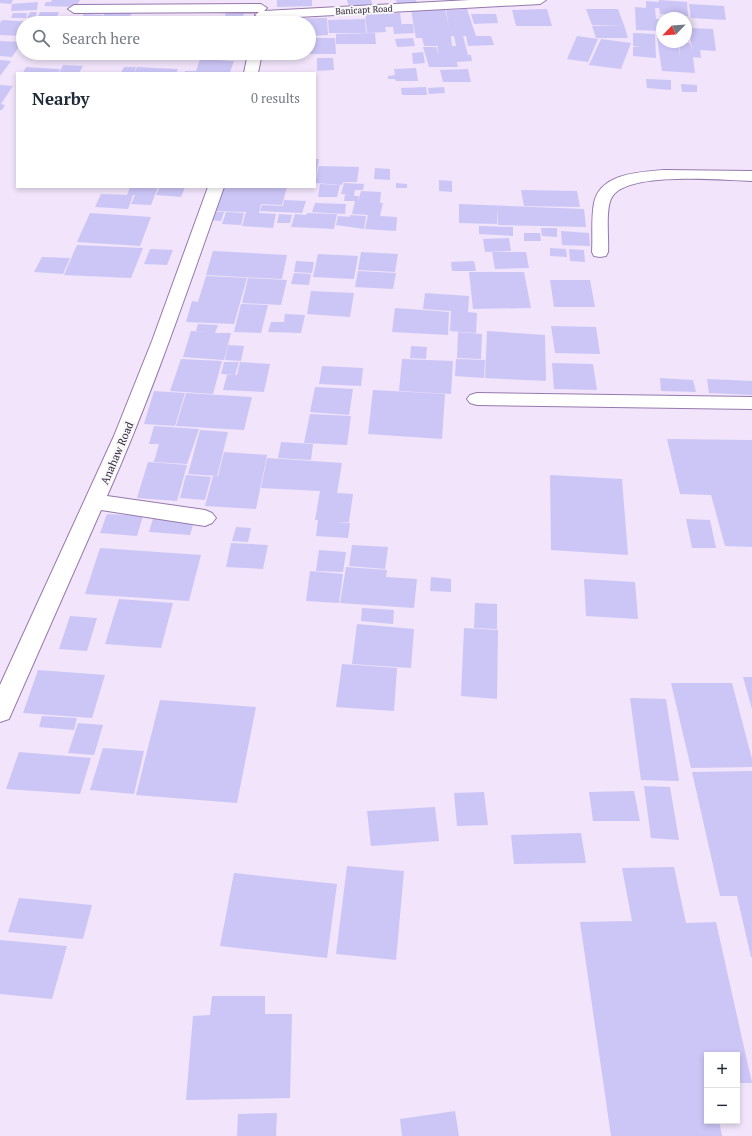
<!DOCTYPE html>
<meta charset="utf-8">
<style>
:root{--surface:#fff;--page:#f6f6f7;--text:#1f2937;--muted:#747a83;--line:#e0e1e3}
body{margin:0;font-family:"PT Serif",serif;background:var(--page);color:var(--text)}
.controls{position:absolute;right:12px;bottom:12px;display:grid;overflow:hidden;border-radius:0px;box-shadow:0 2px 6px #0003}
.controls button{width:36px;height:36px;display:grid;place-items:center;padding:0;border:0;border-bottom:1px solid var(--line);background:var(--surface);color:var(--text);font:20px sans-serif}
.compass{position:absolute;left:656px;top:12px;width:36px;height:36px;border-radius:50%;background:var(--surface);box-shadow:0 2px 6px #0003;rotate:245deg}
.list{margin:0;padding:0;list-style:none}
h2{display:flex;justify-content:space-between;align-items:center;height:52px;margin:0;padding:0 16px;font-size:17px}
h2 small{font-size:13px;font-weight:400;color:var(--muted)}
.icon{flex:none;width:22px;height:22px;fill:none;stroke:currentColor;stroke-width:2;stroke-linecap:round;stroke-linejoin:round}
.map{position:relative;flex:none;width:752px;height:1136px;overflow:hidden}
.search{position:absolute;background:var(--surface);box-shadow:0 2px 6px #0003;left:16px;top:16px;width:300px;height:44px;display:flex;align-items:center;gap:10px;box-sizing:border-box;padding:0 14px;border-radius:22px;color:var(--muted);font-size:15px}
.panel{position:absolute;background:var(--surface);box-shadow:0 2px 6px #0003;left:16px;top:72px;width:300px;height:116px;border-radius:0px}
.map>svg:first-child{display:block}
.building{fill:#ccc6f7;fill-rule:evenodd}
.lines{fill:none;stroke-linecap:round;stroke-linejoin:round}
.minor-casing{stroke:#9779ad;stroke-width:2}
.minor{fill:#fff;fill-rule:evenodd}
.labels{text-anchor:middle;stroke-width:4;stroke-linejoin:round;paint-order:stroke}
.far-street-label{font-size:9px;fill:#32263b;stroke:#f7f7f7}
.street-label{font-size:11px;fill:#32263b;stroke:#f7f7f7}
</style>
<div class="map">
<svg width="752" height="1136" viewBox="0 0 752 1136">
<rect width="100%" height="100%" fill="#f1e4fb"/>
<g class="building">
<path d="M 0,0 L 13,0 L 11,4 L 0,3 Z"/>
<path d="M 52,0 L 80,0 L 76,7 L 44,6 L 46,2 L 51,2 Z"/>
<path d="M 277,0 L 312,0 L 312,6 L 277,7 Z"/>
<path d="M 347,0 L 371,0 L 373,6 L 349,7 Z"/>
<path d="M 396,0 L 416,0 L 417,3 L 397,4 Z"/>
<path d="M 659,0 L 687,2 L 688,16 L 660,14 L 659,8 L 655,8 L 656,19 L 662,19 L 662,31 L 636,30 L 635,7 L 646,8 L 646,1 L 659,2 Z"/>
<path d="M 38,2 L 37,10 L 11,11 L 12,4 Z"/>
<path d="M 689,4 L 724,6 L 726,20 L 691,18 Z"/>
<path d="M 107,9 L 133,10 L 129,19 L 132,19 L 130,23 L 99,23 Z"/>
<path d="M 445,9 L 449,28 L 446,10 L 467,9 L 476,36 L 491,36 L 494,45 L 468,46 L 466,36 L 463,36 L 468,55 L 471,55 L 472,61 L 457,62 L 458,67 L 429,67 L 423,47 L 436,47 L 439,56 L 437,47 L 439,46 L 424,46 L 422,38 L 416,38 L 411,10 ZM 451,36 L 454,36 L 456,46 L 452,46 Z"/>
<path d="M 547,9 L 552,26 L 516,26 L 512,10 Z"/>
<path d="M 586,9 L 618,9 L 624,25 L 592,25 Z"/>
<path d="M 30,12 L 37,12 L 35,18 L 27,18 Z"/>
<path d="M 40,12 L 59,12 L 55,21 L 36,21 Z"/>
<path d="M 13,13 L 27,13 L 26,18 L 11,18 Z"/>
<path d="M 226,13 L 244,13 L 242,20 L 225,20 L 244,21 L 244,23 L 214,23 L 216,20 L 223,20 Z"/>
<path d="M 400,13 L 402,27 L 402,24 L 413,24 L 414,33 L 394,34 L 393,27 L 385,27 L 386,32 L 367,33 L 365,14 Z"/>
<path d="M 84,14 L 103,15 L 98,23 L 79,23 Z"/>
<path d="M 471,14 L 496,14 L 498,23 L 474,24 Z"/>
<path d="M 327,18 L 328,35 L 309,36 L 309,23 L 273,23 L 273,19 Z"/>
<path d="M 365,19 L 366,33 L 329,33 L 328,20 Z"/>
<path d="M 2,20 L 34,22 L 34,23 L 23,23 L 23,36 L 0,35 L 0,23 Z"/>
<path d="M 624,25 L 628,38 L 596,38 L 592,26 Z"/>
<path d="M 689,28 L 713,29 L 716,51 L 700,50 L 701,58 L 693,57 L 695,73 L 662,71 L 657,38 L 662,38 L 662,42 L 678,42 L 680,57 L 679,42 L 690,43 L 692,50 Z"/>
<path d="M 375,33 L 376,44 L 336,44 L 336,34 Z"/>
<path d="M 633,33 L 655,34 L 656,58 L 633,56 L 633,47 L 641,47 L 633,46 Z"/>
<path d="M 577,36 L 598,39 L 588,62 L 567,59 Z"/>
<path d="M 309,38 L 335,38 L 336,54 L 309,54 Z"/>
<path d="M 413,38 L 415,46 L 397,47 L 395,39 Z"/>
<path d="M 601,39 L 631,43 L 621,69 L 589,65 Z"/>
<path d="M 0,41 L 22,42 L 12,57 L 0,56 Z"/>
<path d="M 423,52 L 425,63 L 413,64 L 412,53 Z"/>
<path d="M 34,53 L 50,53 L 47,58 L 31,58 Z"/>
<path d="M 64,53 L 87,53 L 83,60 L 61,59 Z"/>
<path d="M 199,53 L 238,53 L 235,60 L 197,59 Z"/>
<path d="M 317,58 L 333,58 L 334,70 L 317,71 Z"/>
<path d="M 200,59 L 234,61 L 230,72 L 184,73 L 185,71 L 196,71 Z"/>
<path d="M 0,60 L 11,61 L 0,76 Z"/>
<path d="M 63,65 L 83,66 L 79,73 L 59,73 Z"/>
<path d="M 26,67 L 60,69 L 58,73 L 23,73 Z"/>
<path d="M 124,67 L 136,67 L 134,73 L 121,73 Z"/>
<path d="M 137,67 L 178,69 L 176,73 L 134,73 Z"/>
<path d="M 416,68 L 418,81 L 396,81 L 395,79 L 388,79 L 388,76 L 395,75 L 394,69 Z"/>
<path d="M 468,69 L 471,82 L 443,82 L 440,70 Z"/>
<path d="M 646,79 L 671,80 L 671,90 L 647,88 Z"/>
<path d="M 681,84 L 697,85 L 697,92 L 682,92 Z"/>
<path d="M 0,85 L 13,86 L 1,104 L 5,105 L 2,110 L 0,110 Z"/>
<path d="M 426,87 L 427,95 L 402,95 L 401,88 Z"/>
<path d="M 444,87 L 445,93 L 429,94 L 428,88 Z"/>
<path d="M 315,159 L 319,159 L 316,177 L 315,176 Z"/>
<path d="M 319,166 L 359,167 L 357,182 L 343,182 L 342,185 L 315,183 Z"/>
<path d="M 375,168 L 390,169 L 390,180 L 374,179 Z"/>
<path d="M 439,180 L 452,181 L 452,192 L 439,191 Z"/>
<path d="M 344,183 L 364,184 L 363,190 L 355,190 L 354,196 L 359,196 L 358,202 L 361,191 L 381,192 L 380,203 L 383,203 L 380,216 L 397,217 L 396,231 L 365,229 L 368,215 L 352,214 L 355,201 L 344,201 L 345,195 L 350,195 L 341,194 Z"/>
<path d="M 396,183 L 407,184 L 407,188 L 396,188 Z"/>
<path d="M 320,184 L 340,185 L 337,197 L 318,197 Z"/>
<path d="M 130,187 L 158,187 L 151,205 L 131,204 L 135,195 L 127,195 Z"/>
<path d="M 160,187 L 185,187 L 181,197 L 156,195 Z"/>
<path d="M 219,187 L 287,187 L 282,205 L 261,204 L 259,213 L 276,214 L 273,228 L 242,226 L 246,212 L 212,211 Z"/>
<path d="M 521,190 L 577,191 L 580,207 L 524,206 Z"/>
<path d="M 101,194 L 128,195 L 133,195 L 128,209 L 95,207 Z"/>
<path d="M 284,200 L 306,201 L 302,213 L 260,211 L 262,205 L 283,206 Z"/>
<path d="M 315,203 L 346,204 L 345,214 L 312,212 Z"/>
<path d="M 459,204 L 584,209 L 586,227 L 498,225 L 497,208 L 497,224 L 459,223 Z"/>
<path d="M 210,212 L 224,212 L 221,221 L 208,220 Z"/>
<path d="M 226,212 L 244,213 L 241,225 L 222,224 Z"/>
<path d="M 90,213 L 151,217 L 140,246 L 77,242 Z"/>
<path d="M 307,213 L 337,214 L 334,229 L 291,227 L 295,214 L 306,215 Z"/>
<path d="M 279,214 L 292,215 L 290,223 L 277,223 Z"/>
<path d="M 350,215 L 366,216 L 364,229 L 336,225 L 338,216 L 350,217 Z"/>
<path d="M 479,226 L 513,227 L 513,236 L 479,234 Z"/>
<path d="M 541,228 L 557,228 L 557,237 L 542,236 Z"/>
<path d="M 561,231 L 589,233 L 590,246 L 562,245 Z"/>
<path d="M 524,233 L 540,233 L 541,241 L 524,241 Z"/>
<path d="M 509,238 L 511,251 L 485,252 L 483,239 Z"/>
<path d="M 77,245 L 143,248 L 131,278 L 64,275 Z"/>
<path d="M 550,248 L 566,249 L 567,257 L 550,256 Z"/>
<path d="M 150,249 L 173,250 L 167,265 L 144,264 Z"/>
<path d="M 569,249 L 584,250 L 585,262 L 570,261 Z"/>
<path d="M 213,251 L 287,255 L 282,279 L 206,275 Z"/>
<path d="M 361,252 L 398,254 L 395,272 L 358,270 Z"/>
<path d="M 492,252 L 526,252 L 529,268 L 495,269 Z"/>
<path d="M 318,254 L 358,256 L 354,279 L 313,277 Z"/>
<path d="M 42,257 L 70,258 L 63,274 L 34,272 Z"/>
<path d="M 296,261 L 314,262 L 312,273 L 294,272 Z"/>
<path d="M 474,261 L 476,271 L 452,271 L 451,262 Z"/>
<path d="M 358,271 L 396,273 L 393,289 L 355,287 Z"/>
<path d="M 469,272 L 524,272 L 531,308 L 473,309 Z"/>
<path d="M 294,273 L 311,274 L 309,285 L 291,284 Z"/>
<path d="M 206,276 L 247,278 L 234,324 L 186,322 L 192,301 L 198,302 Z"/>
<path d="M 248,278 L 287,280 L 281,305 L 242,303 Z"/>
<path d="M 550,280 L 590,280 L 595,307 L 554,307 Z"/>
<path d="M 311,291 L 354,293 L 350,317 L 307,314 Z"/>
<path d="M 425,293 L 469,296 L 468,312 L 477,313 L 476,333 L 450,331 L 451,311 L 423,309 Z"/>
<path d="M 241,304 L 268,305 L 261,333 L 234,332 Z"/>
<path d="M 395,308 L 449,312 L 448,335 L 392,332 Z"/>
<path d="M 285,314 L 305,315 L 301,333 L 268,332 L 271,322 L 284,322 Z"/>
<path d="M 198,324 L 218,325 L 215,333 L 231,333 L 224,360 L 183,357 L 191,331 L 208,332 L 196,331 Z"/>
<path d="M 551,326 L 596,327 L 600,354 L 555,353 Z"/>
<path d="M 487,331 L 545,335 L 546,381 L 485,378 Z"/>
<path d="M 458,332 L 482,334 L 481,359 L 457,358 Z"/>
<path d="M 228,345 L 244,346 L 241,361 L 225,360 Z"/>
<path d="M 411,346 L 427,347 L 426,359 L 410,358 Z"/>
<path d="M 181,359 L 222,361 L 213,394 L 170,391 Z"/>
<path d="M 402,359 L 453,361 L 451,394 L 399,391 Z"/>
<path d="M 456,359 L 485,360 L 484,378 L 455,376 Z"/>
<path d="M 224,362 L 239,362 L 235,375 L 221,374 Z"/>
<path d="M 240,362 L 270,364 L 264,392 L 223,390 L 227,375 L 237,375 Z"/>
<path d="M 552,363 L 593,364 L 597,390 L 554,389 Z"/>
<path d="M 322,366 L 363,368 L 361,386 L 319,384 Z"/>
<path d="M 660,378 L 693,380 L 696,392 L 661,391 Z"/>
<path d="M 707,379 L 752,381 L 752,395 L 709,393 Z"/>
<path d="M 315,387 L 353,389 L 349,415 L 310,412 Z"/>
<path d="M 373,390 L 445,394 L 442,439 L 368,434 Z"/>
<path d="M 154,391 L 185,393 L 175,426 L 144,424 Z"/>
<path d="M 186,393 L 252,397 L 244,430 L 176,426 Z"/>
<path d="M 310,414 L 351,416 L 347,445 L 304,443 Z"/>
<path d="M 154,426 L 199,429 L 187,464 L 154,462 L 159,444 L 149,444 Z"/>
<path d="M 200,430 L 228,432 L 217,476 L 188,474 Z"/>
<path d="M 667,439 L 752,440 L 752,547 L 725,546 L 711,495 L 680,494 Z"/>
<path d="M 281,442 L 313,444 L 311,460 L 278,458 Z"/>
<path d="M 224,452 L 267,455 L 256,509 L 205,506 L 213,476 L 218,476 Z"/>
<path d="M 267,458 L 342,463 L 337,493 L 353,494 L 349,522 L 338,522 L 350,523 L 348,538 L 316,536 L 318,520 L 315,520 L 320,491 L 261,488 Z"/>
<path d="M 148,462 L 187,465 L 177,501 L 137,498 Z"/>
<path d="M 186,475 L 211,477 L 205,500 L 180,498 Z"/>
<path d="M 550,475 L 622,479 L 628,555 L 551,550 Z"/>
<path d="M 107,514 L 143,516 L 137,536 L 100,533 Z"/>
<path d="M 154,515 L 195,518 L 190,535 L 149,532 Z"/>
<path d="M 686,519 L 710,520 L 716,548 L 692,548 Z"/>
<path d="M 236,527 L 251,528 L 248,542 L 232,541 Z"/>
<path d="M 231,543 L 268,545 L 263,569 L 226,567 Z"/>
<path d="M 352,545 L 388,547 L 385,569 L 349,566 Z"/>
<path d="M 100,548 L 201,555 L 189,601 L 85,594 Z"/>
<path d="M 319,550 L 346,552 L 343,572 L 316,571 Z"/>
<path d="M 346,567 L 387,570 L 386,577 L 417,579 L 414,608 L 340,603 Z"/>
<path d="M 310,571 L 343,574 L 339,603 L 306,601 Z"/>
<path d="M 431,577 L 451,579 L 451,592 L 430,591 Z"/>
<path d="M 584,579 L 635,582 L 638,619 L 586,616 Z"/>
<path d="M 119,599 L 173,603 L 161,648 L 105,644 Z"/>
<path d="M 475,603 L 497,604 L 497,629 L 474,628 Z"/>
<path d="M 362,608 L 394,610 L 393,624 L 361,621 Z"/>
<path d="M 70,616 L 97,618 L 87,651 L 59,649 Z"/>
<path d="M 357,624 L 414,629 L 411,668 L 352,664 Z"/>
<path d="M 464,628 L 498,630 L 497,699 L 461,696 Z"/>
<path d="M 342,664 L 397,668 L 394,711 L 336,707 Z"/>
<path d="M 38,670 L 105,675 L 92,718 L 23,713 Z"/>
<path d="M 743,677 L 752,677 L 752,709 Z"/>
<path d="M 671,683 L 732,683 L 752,759 L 752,767 L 691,768 Z"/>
<path d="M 630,698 L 666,699 L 679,781 L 641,780 Z"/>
<path d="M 160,700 L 256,707 L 237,803 L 136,795 Z"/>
<path d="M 42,716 L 77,718 L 74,730 L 39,727 Z"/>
<path d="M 78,723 L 103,725 L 94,755 L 68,753 Z"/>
<path d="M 103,748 L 144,751 L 134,794 L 90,790 Z"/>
<path d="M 19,752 L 91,758 L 80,794 L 6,789 Z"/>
<path d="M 752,771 L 752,957 L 751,957 L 737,896 L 720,896 L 692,772 Z"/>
<path d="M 644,786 L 670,787 L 679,840 L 651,838 Z"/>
<path d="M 634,791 L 640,821 L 593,821 L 589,792 Z"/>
<path d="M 484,792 L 488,825 L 457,826 L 454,793 Z"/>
<path d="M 435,807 L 439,841 L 371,846 L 367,811 Z"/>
<path d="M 581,833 L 586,863 L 514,864 L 511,835 Z"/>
<path d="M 347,866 L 404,871 L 396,960 L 336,954 Z"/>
<path d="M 674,867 L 686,923 L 716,922 L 752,1083 L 737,1083 L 737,1055 L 707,1055 L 707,1121 L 719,1121 L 722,1136 L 611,1136 L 580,922 L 632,921 L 622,868 Z"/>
<path d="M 234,873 L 337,884 L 327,958 L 220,946 Z"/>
<path d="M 19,898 L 92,905 L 83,939 L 8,932 Z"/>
<path d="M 0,940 L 67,946 L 52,999 L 0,994 Z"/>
<path d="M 212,996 L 265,996 L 265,1014 L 292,1014 L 290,1098 L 186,1100 L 193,1016 L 210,1015 Z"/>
<path d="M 455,1111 L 459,1136 L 402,1136 L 400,1119 Z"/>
<path d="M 277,1113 L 276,1136 L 237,1136 L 238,1114 Z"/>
</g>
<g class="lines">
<defs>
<g id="minor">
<path d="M 470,0 L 546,0 L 540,4 L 261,19 L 255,15 L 259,12 L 74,13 L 68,9 L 74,5 L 261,4 L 267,8 L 264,11 Z"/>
<path d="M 248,53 L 262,53 L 258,73 L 244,73 Z"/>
<path d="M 664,170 L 752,171 L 752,181 C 723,180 627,171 612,197 C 605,208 609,238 608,252 L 606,256 L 600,257 L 594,256 L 592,252 C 593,236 591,219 594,203 C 600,173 640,172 664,170 Z"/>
<path d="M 208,187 L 224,187 C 187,291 152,395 107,496 L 205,510 L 212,513 L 216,518 L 212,523 L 205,526 L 101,510 L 12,712 L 9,719 L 0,722 L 0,685 L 114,436 L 152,341 Z"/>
<path d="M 477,393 L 752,397 L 752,409 L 477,405 L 470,403 L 467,399 L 470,395 Z"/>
</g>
</defs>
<use href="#minor" class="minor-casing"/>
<use href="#minor" class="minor"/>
</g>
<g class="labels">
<g class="far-street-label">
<text transform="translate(364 10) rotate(-3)" y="3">Banicapt Road</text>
</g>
<g class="street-label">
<text transform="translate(117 453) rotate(-67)" y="4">Anahaw Road</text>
</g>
</g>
</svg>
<div class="controls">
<button>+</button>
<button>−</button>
</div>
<svg class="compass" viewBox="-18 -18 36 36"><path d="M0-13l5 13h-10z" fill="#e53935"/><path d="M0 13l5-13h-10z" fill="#747a83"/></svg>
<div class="search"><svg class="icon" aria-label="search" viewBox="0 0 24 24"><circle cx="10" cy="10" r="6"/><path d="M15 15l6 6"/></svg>Search here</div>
<section class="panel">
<h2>Nearby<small>0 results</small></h2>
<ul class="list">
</ul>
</section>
</div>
